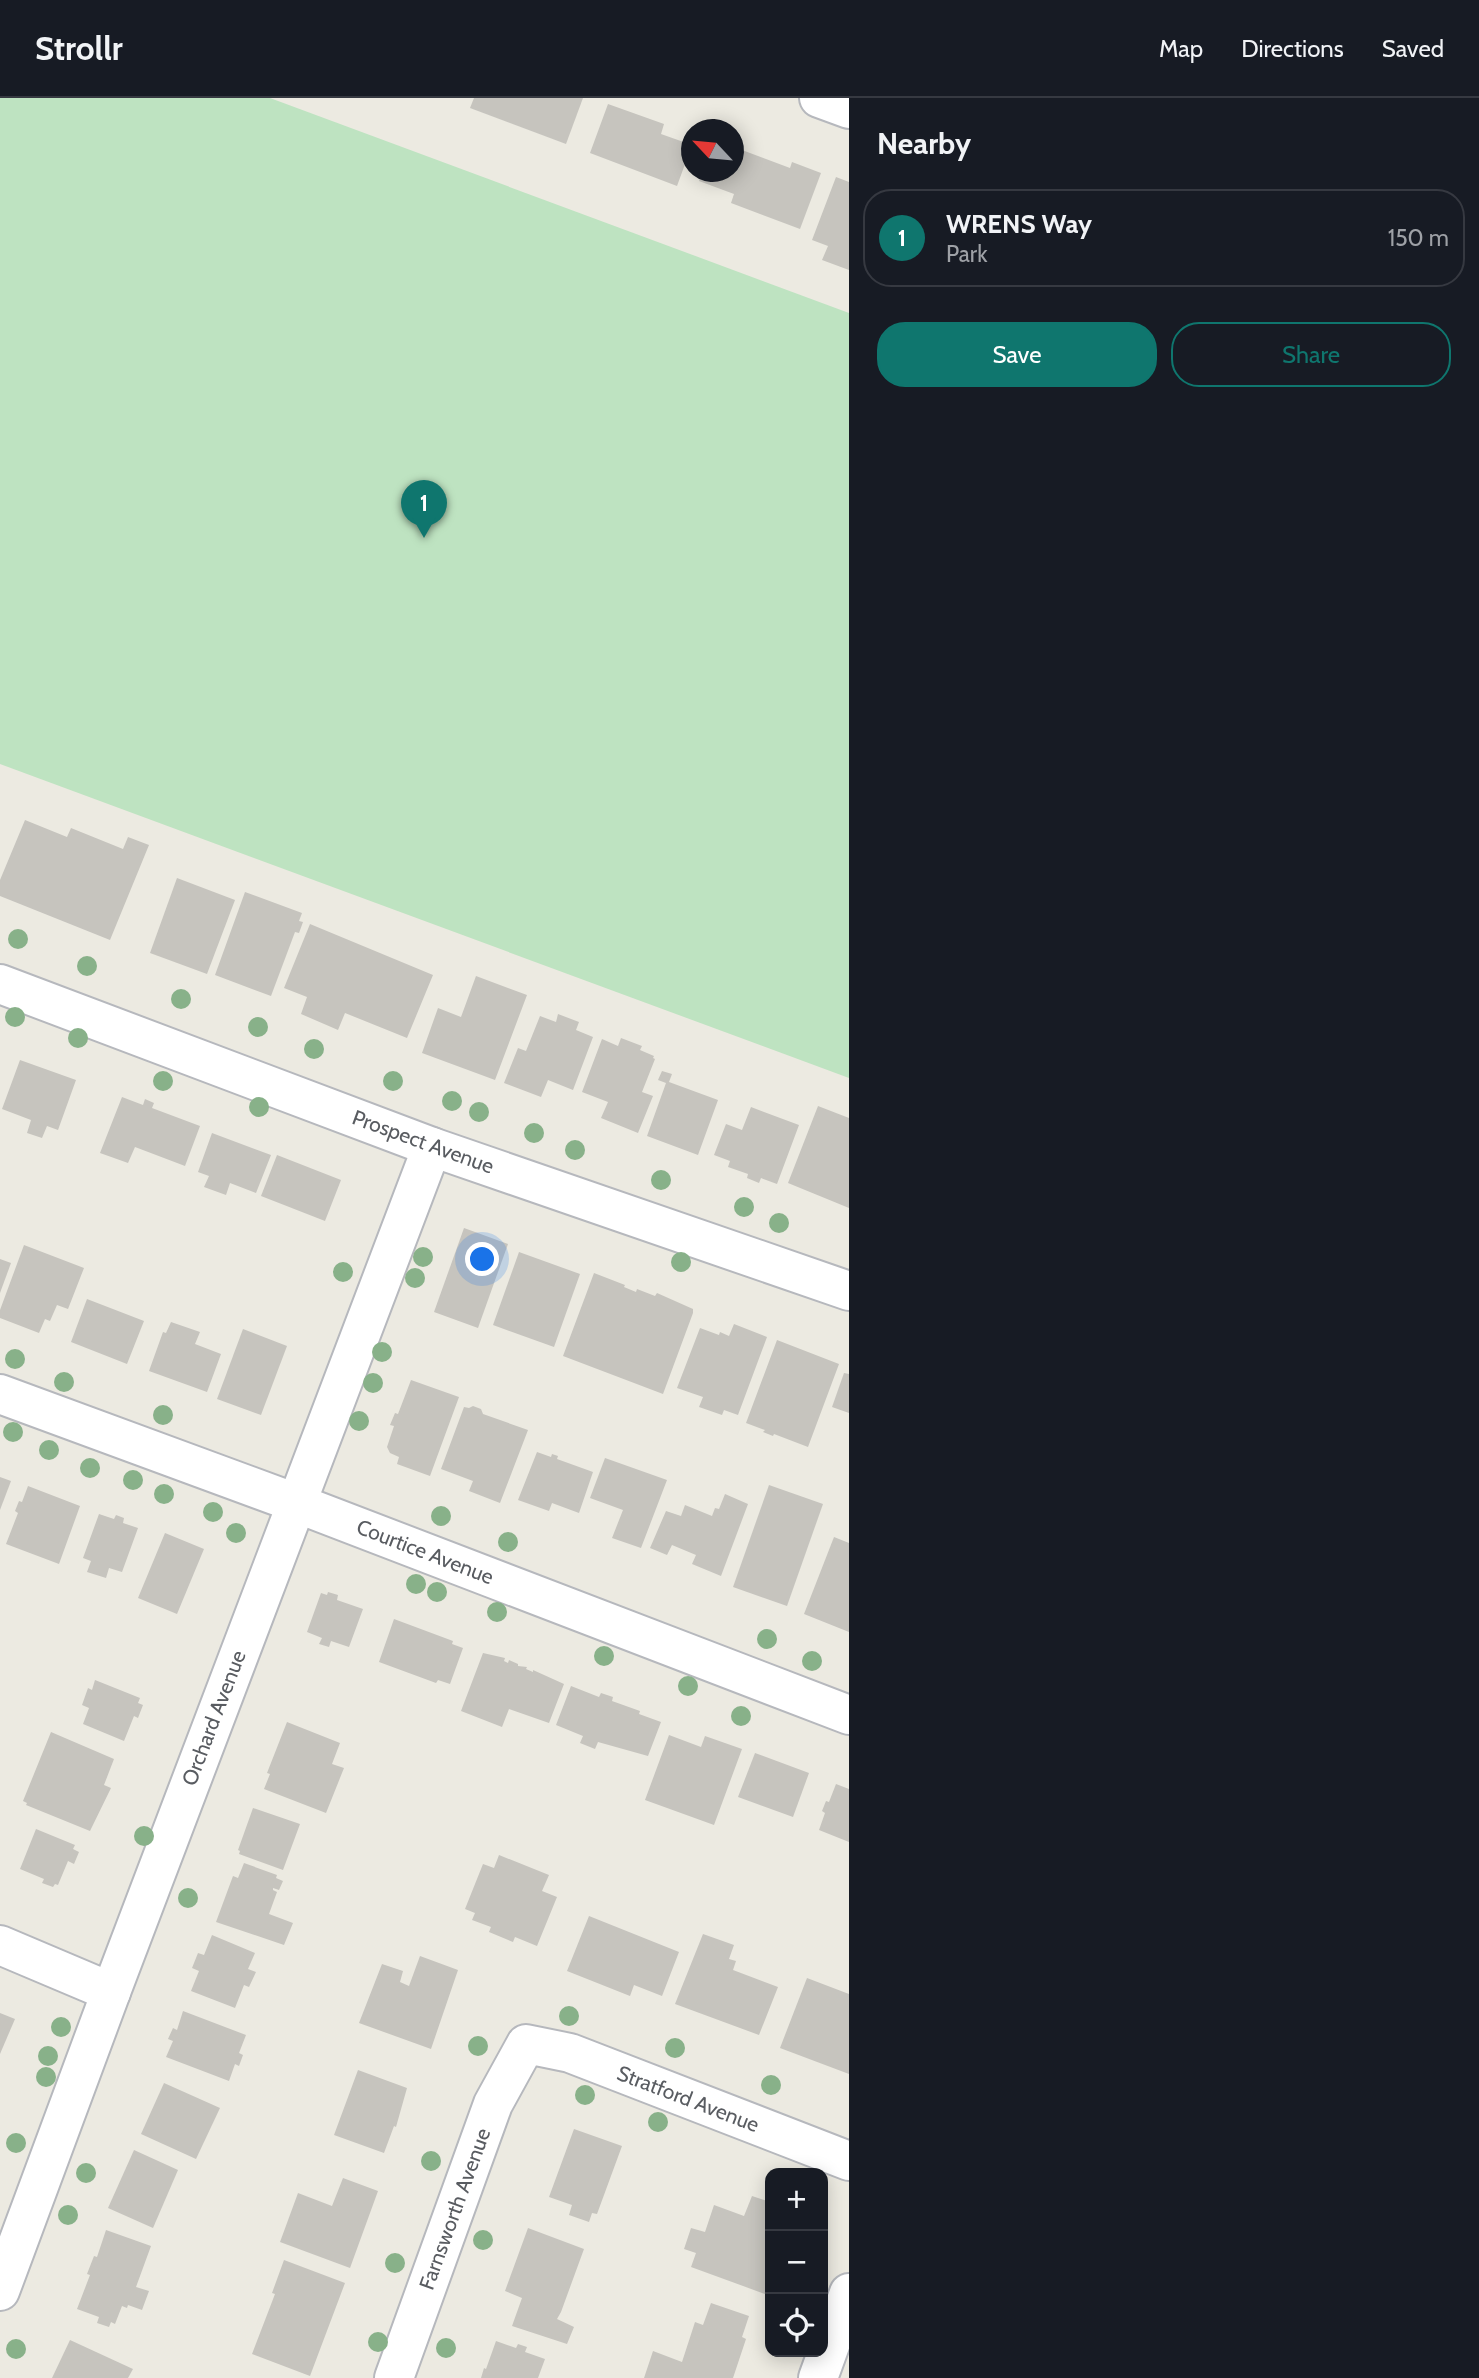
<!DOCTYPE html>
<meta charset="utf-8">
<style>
:root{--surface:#171b24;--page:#242831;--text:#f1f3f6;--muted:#9ea1a6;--line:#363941;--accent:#0f766e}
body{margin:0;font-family:Cabin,sans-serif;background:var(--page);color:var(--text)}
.controls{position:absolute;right:21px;bottom:21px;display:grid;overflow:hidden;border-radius:14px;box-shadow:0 4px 18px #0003}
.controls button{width:63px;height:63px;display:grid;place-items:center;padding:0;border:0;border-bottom:2px solid var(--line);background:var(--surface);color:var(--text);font:35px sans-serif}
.compass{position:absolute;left:681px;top:21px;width:63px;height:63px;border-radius:50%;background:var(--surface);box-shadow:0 4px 18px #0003;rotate:296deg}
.you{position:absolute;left:483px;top:1162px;width:24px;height:24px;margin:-18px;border:5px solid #fff;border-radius:50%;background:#1a73e8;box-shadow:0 0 0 10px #1a73e833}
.badge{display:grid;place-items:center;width:46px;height:46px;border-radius:50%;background:var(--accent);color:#fff;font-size:23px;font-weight:700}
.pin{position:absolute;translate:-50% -58px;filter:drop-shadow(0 2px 4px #0008)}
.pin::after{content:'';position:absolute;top:37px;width:24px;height:21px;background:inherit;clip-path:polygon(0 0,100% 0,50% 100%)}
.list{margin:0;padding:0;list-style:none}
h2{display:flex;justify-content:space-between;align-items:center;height:91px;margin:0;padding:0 28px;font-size:30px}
h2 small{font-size:23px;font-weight:400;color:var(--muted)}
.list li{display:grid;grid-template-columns:46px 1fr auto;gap:21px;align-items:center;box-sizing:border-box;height:98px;margin:0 14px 14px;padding:0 14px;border:2px solid var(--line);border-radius:28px}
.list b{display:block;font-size:26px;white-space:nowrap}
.list p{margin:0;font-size:23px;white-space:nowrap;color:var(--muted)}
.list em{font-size:23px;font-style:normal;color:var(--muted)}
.actions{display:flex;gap:14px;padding:21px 28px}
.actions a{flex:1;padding:16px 0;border:2px solid var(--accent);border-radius:28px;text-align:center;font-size:24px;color:var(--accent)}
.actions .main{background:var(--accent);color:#fff}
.icon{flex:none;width:38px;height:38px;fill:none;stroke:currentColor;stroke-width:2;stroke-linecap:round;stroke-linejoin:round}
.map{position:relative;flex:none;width:849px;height:2280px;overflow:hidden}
header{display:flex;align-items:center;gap:42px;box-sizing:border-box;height:98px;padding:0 35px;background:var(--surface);border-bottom:2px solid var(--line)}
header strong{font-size:33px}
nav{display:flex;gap:38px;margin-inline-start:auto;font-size:24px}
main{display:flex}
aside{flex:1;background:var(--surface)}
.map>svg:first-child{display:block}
.green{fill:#bee3c1}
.building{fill:#c6c4be}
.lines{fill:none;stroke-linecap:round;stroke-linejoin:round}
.minor-casing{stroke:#b6b8bd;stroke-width:42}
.minor{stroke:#fff;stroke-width:38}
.tree{fill:#88b189}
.labels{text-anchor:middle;stroke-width:5;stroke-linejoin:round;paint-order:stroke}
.street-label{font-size:21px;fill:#595c61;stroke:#fff}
</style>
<header>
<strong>Strollr</strong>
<nav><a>Map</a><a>Directions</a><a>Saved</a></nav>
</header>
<main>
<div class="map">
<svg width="849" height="2280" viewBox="0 0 849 2280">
<rect width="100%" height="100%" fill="#eceae1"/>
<path class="green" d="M 0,0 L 270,0 L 849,215 L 849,980 L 0,666 Z"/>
<g class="building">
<path d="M 474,0 L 583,0 L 566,46 L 470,10 Z"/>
<path d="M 608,6 L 664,26 L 661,36 L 692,47 L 677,88 L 590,55 Z"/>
<path d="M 734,49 L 790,70 L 792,64 L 821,75 L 800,131 L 731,105 L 734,96 L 699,83 L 702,74 L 734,74 Z"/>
<path d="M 836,79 L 849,84 L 849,172 L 822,162 L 828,148 L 812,142 Z"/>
<path d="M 25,722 L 67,739 L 71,730 L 123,751 L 128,739 L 149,747 L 110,842 L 0,798 L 0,782 Z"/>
<path d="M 177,780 L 235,802 L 207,876 L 150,855 Z"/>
<path d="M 245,794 L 302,815 L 299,823 L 303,824 L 299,835 L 295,834 L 271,898 L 215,877 Z"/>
<path d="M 310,826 L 433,877 L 407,940 L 345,915 L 338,932 L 301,916 L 307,899 L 284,890 Z"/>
<path d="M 476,878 L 527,897 L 495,982 L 422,955 L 438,910 L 461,919 Z"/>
<path d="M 558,916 L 579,924 L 576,932 L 593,939 L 573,992 L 548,982 L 541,999 L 504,985 L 518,950 L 526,953 L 540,918 L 556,924 Z"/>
<path d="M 621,940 L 642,948 L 640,952 L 654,958 L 653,960 L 655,961 L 642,994 L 653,998 L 638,1035 L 601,1020 L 608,1004 L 582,994 L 602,941 L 618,948 Z"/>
<path d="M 20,962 L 76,982 L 58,1032 L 47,1028 L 42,1040 L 27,1035 L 31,1022 L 2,1011 Z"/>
<path d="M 662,973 L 672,976 L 669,984 L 718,1002 L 698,1057 L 647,1038 L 666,985 L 658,982 Z"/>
<path d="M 122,999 L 143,1007 L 145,1001 L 154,1005 L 152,1010 L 200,1028 L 185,1068 L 135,1049 L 128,1065 L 100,1055 Z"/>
<path d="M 818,1008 L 849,1020 L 849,1110 L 788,1085 Z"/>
<path d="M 751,1009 L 799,1027 L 777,1086 L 761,1080 L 759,1085 L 747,1080 L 748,1076 L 728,1069 L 730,1063 L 714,1057 L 726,1026 L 742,1032 Z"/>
<path d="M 212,1035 L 271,1057 L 256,1095 L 230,1085 L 226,1097 L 204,1089 L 209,1078 L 198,1074 Z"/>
<path d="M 277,1057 L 341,1082 L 325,1123 L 261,1098 Z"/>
<path d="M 464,1130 L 508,1146 L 478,1230 L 434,1214 Z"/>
<path d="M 24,1147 L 84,1170 L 68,1211 L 57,1207 L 50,1223 L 45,1221 L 39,1235 L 0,1220 L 0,1212 Z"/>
<path d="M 519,1154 L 580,1176 L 554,1249 L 493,1227 Z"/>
<path d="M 0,1161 L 11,1165 L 0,1195 Z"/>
<path d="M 594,1175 L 625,1187 L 624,1189 L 636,1194 L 637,1191 L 655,1198 L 657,1195 L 693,1211 L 693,1215 L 663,1296 L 563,1258 Z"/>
<path d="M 87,1201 L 144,1223 L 127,1266 L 71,1244 Z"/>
<path d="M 171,1224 L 200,1234 L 195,1246 L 221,1256 L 207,1294 L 149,1273 L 163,1234 L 166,1235 Z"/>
<path d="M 734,1226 L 767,1239 L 738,1317 L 724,1312 L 722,1317 L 699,1309 L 703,1299 L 677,1290 L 700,1230 L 719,1237 L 720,1234 L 729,1238 Z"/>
<path d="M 243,1231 L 287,1248 L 261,1317 L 217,1301 Z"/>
<path d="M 777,1242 L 839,1266 L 808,1349 L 774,1336 L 773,1338 L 763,1334 L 765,1332 L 746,1325 Z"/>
<path d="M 844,1275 L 849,1276 L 849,1315 L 832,1309 Z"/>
<path d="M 411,1282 L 459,1299 L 430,1378 L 397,1366 L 399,1359 L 390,1355 L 387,1349 L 394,1328 L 390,1327 L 395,1315 L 398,1316 Z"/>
<path d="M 473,1308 L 481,1311 L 483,1316 L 528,1332 L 500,1405 L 469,1393 L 473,1383 L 441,1371 L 464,1309 L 469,1310 Z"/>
<path d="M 537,1354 L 551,1359 L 552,1356 L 558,1358 L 557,1361 L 593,1374 L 579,1415 L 552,1405 L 549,1413 L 518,1402 Z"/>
<path d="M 605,1360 L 667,1382 L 641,1450 L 612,1440 L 623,1412 L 590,1400 Z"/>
<path d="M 0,1379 L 11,1383 L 0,1412 Z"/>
<path d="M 769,1387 L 823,1406 L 787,1508 L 733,1489 Z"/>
<path d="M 28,1388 L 80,1408 L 59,1466 L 6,1446 L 18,1415 L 15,1413 L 19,1403 L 22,1404 Z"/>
<path d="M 725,1396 L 748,1406 L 721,1478 L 692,1466 L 696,1457 L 672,1447 L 667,1457 L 650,1450 L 666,1413 L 681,1418 L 685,1407 L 712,1418 L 715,1410 L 719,1411 Z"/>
<path d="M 99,1416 L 114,1421 L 116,1417 L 124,1420 L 123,1425 L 138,1430 L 122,1474 L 109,1470 L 106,1480 L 87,1474 L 91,1463 L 83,1460 Z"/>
<path d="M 165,1435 L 204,1451 L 177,1516 L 138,1500 Z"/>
<path d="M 834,1439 L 849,1445 L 849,1534 L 804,1516 Z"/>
<path d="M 328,1494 L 338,1497 L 337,1502 L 363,1511 L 349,1549 L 331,1543 L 329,1549 L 319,1546 L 322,1540 L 307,1534 L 321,1495 L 327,1497 Z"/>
<path d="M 394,1521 L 453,1543 L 452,1546 L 463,1550 L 450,1586 L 438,1582 L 436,1585 L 379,1564 Z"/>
<path d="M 483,1555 L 505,1560 L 504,1563 L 508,1565 L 509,1562 L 518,1566 L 518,1568 L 527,1569 L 526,1571 L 533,1574 L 533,1572 L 564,1586 L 549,1625 L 509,1611 L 502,1629 L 461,1613 Z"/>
<path d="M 95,1582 L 140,1600 L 138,1605 L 143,1607 L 138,1620 L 134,1618 L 124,1643 L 83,1626 L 89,1610 L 82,1607 L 88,1590 L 92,1592 Z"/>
<path d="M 571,1588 L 599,1599 L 601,1595 L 613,1599 L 612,1603 L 640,1613 L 639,1616 L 661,1624 L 648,1658 L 598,1644 L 595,1651 L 580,1645 L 583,1638 L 556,1627 Z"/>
<path d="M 287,1624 L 340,1645 L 332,1666 L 344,1670 L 326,1715 L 264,1691 L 270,1676 L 267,1675 Z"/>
<path d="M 51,1634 L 114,1661 L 104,1687 L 111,1690 L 90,1733 L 26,1707 L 27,1705 L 23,1703 Z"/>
<path d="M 669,1637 L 701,1649 L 705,1638 L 742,1651 L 714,1727 L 645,1702 Z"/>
<path d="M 755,1655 L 809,1675 L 793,1719 L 738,1699 Z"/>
<path d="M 836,1686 L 849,1691 L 849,1744 L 819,1732 L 825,1715 L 822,1713 L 826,1703 L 829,1704 Z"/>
<path d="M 253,1710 L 300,1726 L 283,1772 L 239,1756 L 240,1753 L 238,1752 Z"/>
<path d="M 36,1731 L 75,1747 L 73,1751 L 79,1754 L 74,1766 L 68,1763 L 58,1787 L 55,1786 L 53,1789 L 42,1785 L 44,1781 L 20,1771 Z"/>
<path d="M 499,1757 L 549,1777 L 542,1793 L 557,1799 L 537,1848 L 515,1839 L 513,1844 L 489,1834 L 491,1829 L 472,1822 L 475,1815 L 465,1811 L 483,1766 L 494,1770 Z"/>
<path d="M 244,1765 L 277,1777 L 276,1780 L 283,1783 L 279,1792 L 273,1790 L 273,1792 L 277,1794 L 269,1816 L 293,1825 L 284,1847 L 216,1824 L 233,1778 L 238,1780 Z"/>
<path d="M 589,1818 L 679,1854 L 662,1898 L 634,1887 L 630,1898 L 567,1873 Z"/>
<path d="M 703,1836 L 734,1847 L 729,1861 L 736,1863 L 733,1872 L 778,1889 L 759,1937 L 675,1906 Z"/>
<path d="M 212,1837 L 255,1855 L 248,1871 L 256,1874 L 249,1889 L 244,1887 L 235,1910 L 191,1893 L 199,1873 L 192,1870 L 198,1855 L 204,1857 Z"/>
<path d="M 420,1858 L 458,1872 L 431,1951 L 359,1925 L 382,1866 L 403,1873 L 400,1884 L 409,1888 Z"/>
<path d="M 807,1880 L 849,1896 L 849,1976 L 780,1950 Z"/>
<path d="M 183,1913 L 246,1937 L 239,1955 L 243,1957 L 239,1968 L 235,1966 L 229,1983 L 166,1959 L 173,1943 L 168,1941 L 173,1930 L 177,1932 Z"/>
<path d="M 0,1915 L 15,1921 L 0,1956 Z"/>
<path d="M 358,1972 L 407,1990 L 396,2029 L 394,2028 L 384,2055 L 334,2037 Z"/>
<path d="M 164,1985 L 220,2010 L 196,2061 L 141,2036 Z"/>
<path d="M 574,2031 L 622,2048 L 597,2116 L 592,2115 L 589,2124 L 569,2117 L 572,2107 L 549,2099 Z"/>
<path d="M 134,2052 L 178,2072 L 153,2130 L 108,2110 Z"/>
<path d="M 343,2080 L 378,2093 L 350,2170 L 280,2144 L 298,2095 L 332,2108 Z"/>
<path d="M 752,2098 L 770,2104 L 770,2181 L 765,2196 L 691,2169 L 696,2155 L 684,2151 L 691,2130 L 705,2134 L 714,2107 L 744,2118 Z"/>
<path d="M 528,2130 L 584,2151 L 561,2214 L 557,2221 L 574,2229 L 567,2246 L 512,2228 L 522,2200 L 505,2193 Z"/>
<path d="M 106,2132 L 151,2148 L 136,2189 L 149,2193 L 142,2212 L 128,2207 L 127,2210 L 122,2208 L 115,2226 L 111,2224 L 109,2229 L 97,2225 L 99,2219 L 77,2211 L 90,2177 L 87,2176 L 94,2158 L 97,2159 Z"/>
<path d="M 284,2162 L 345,2185 L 310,2278 L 252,2256 L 275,2196 L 272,2195 Z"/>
<path d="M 711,2205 L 749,2218 L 742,2239 L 746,2241 L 733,2280 L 644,2280 L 653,2253 L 682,2264 L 695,2224 L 703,2227 Z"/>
<path d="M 70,2242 L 133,2271 L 128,2280 L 52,2280 Z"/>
<path d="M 496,2243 L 516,2250 L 518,2246 L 527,2249 L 525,2254 L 545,2261 L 538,2280 L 481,2280 L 484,2270 L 486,2271 Z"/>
</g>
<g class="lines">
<defs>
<g id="minor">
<path d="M 819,0 L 849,11"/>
<path d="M 0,886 L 432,1049 L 849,1193"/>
<path d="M 0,1296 L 296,1405 L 849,1617"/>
<path d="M 0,1847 L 111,1894"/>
<path d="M 0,2193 L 111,1894 L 432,1049"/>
<path d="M 394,2280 L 493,2006 L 526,1946 L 570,1955 L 849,2063"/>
<path d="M 818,2280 L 849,2195"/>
</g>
</defs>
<use href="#minor" class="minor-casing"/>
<use href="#minor" class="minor"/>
</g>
<g class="tree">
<circle cx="18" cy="841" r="10"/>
<circle cx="87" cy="868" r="10"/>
<circle cx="181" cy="901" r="10"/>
<circle cx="15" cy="919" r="10"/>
<circle cx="258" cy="929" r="10"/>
<circle cx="78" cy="940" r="10"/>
<circle cx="314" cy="951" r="10"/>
<circle cx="163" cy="983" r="10"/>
<circle cx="393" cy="983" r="10"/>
<circle cx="452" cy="1003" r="10"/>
<circle cx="259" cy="1009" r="10"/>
<circle cx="479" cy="1014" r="10"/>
<circle cx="534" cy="1035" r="10"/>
<circle cx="575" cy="1052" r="10"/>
<circle cx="661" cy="1082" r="10"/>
<circle cx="744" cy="1109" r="10"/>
<circle cx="779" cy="1125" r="10"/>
<circle cx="423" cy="1159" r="10"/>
<circle cx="681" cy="1164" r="10"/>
<circle cx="343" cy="1174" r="10"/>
<circle cx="415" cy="1180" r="10"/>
<circle cx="382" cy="1254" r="10"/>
<circle cx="15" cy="1261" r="10"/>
<circle cx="64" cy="1284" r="10"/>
<circle cx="373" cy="1285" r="10"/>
<circle cx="163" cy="1317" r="10"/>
<circle cx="359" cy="1323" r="10"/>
<circle cx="13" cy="1334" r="10"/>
<circle cx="49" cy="1352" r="10"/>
<circle cx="90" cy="1370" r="10"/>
<circle cx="133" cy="1382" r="10"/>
<circle cx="164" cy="1396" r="10"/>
<circle cx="213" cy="1414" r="10"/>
<circle cx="441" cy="1418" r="10"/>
<circle cx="236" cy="1435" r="10"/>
<circle cx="508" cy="1444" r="10"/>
<circle cx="416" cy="1486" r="10"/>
<circle cx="437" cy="1494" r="10"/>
<circle cx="497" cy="1514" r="10"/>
<circle cx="767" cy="1541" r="10"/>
<circle cx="604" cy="1558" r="10"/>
<circle cx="812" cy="1563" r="10"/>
<circle cx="688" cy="1588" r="10"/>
<circle cx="741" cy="1618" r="10"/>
<circle cx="144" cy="1738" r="10"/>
<circle cx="188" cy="1800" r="10"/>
<circle cx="569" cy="1918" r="10"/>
<circle cx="61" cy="1929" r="10"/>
<circle cx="478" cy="1948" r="10"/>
<circle cx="675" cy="1950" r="10"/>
<circle cx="48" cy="1958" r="10"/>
<circle cx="46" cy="1979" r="10"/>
<circle cx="771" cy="1987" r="10"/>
<circle cx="585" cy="1997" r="10"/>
<circle cx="658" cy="2024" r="10"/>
<circle cx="16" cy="2045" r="10"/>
<circle cx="431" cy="2063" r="10"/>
<circle cx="86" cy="2075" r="10"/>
<circle cx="68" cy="2117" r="10"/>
<circle cx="483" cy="2142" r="10"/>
<circle cx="395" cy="2165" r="10"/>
<circle cx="378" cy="2244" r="10"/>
<circle cx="446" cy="2250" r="10"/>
<circle cx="16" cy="2251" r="10"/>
</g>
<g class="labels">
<g class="street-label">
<text transform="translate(423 1044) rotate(20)" y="7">Prospect Avenue</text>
<text transform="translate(425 1454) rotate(21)" y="7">Courtice Avenue</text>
<text transform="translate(214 1620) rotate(-69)" y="7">Orchard Avenue</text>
<text transform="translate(688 2001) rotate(21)" y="7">Stratford Avenue</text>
<text transform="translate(455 2111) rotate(-70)" y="7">Farnsworth Avenue</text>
</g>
</g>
</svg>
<div class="controls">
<button>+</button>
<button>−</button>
<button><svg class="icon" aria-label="locate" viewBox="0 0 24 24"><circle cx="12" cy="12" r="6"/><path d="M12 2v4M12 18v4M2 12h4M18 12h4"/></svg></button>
</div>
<svg class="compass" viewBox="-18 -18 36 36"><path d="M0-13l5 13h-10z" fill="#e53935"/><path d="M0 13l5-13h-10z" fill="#9ea1a6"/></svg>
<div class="you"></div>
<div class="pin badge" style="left:424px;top:440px">1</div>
</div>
<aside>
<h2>Nearby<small></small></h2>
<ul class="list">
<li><span class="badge">1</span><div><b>WRENS Way</b><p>Park</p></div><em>150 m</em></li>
</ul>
<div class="actions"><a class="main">Save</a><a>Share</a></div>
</aside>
</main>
